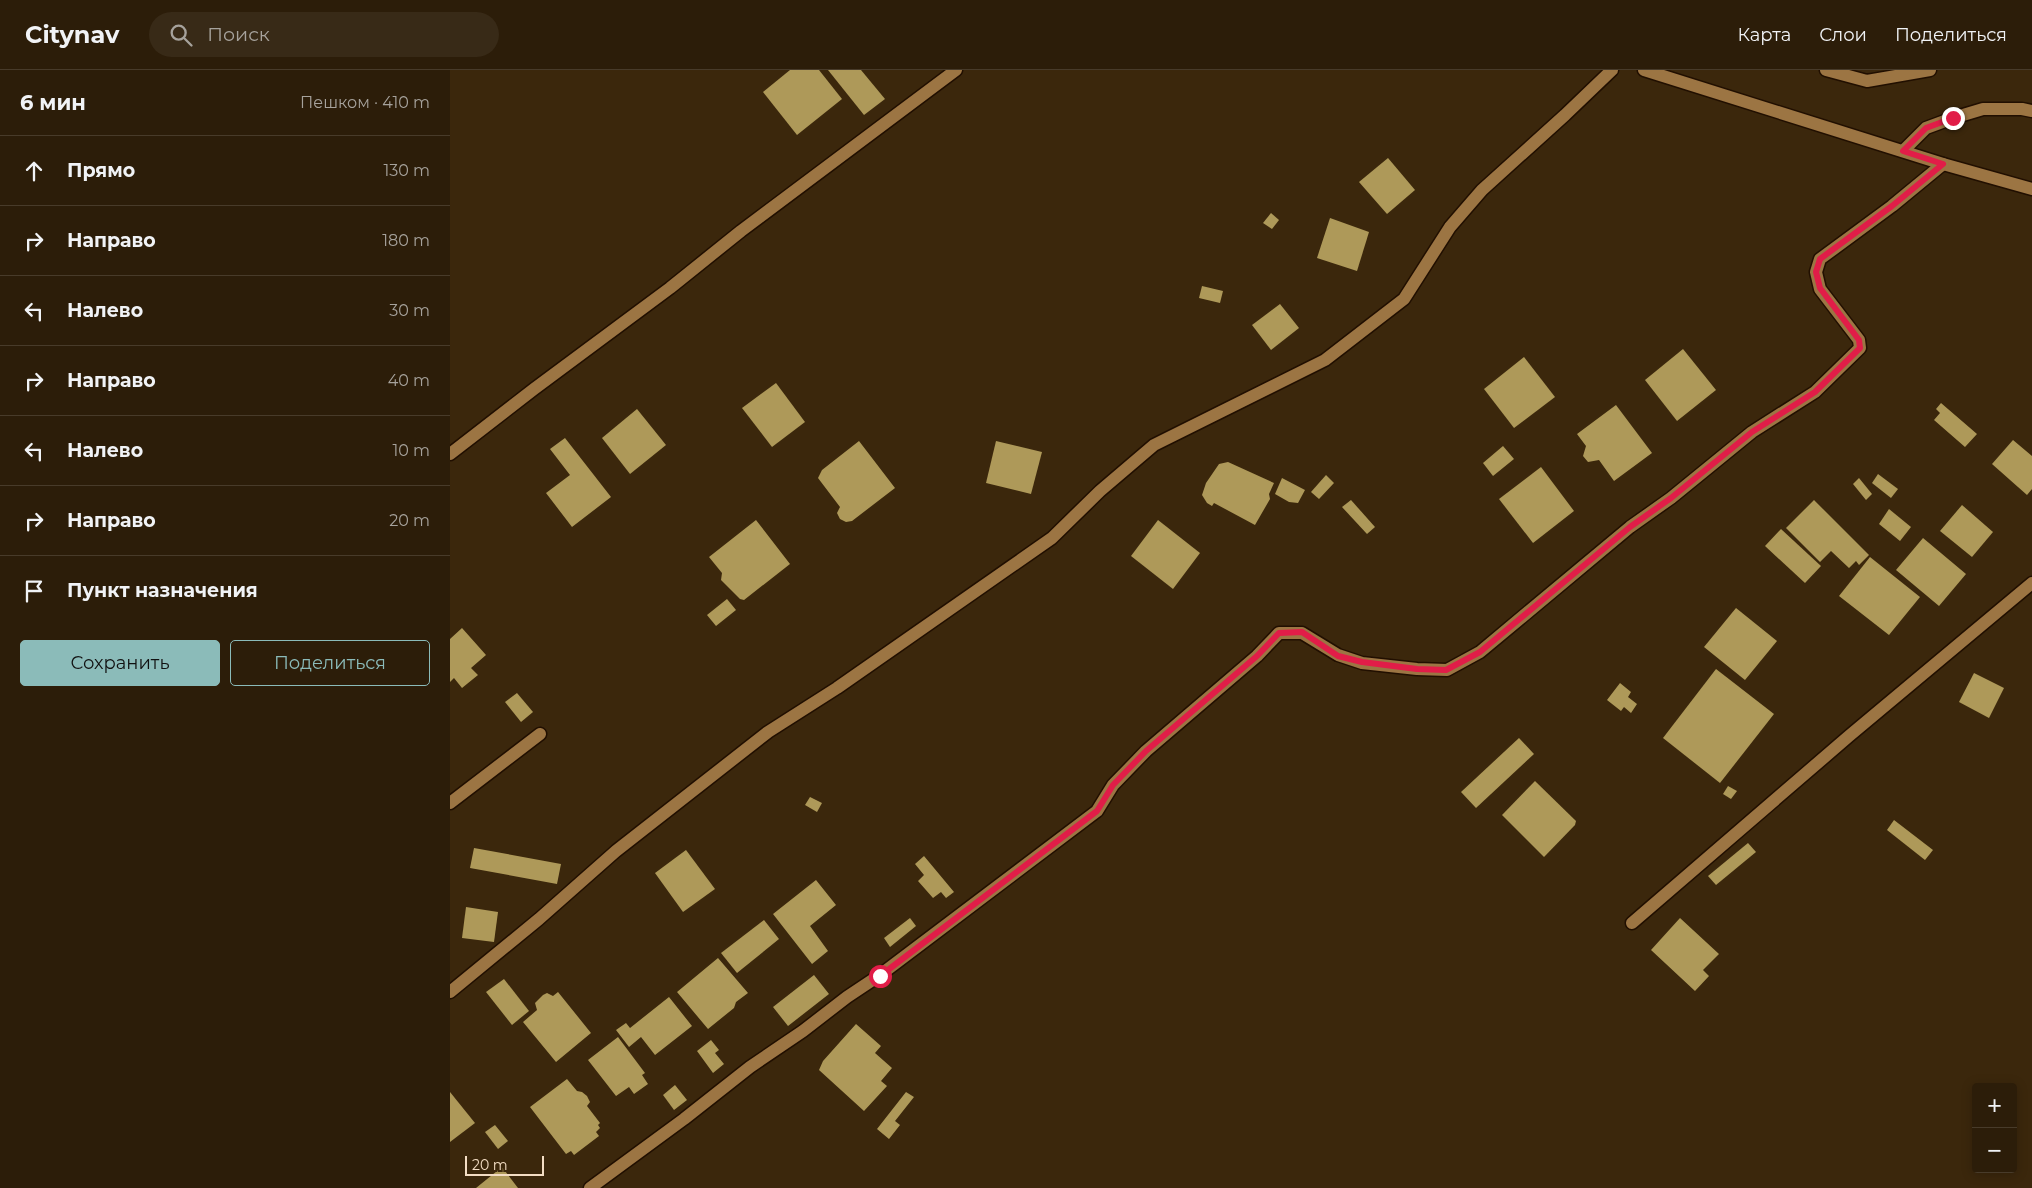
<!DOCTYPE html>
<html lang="ru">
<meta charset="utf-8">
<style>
:root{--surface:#2c1d09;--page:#382a17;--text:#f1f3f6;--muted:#a6a29c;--line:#483b2a;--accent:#8bbbb9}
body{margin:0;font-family:Montserrat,sans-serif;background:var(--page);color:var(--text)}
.controls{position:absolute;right:15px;bottom:15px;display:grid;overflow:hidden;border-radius:5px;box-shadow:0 2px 12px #0003}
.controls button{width:45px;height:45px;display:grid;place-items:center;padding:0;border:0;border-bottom:1px solid var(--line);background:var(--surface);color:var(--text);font:25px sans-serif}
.scale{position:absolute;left:15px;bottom:12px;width:79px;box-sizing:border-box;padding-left:5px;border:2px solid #f3ddc4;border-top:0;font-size:14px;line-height:18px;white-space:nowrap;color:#f3ddc4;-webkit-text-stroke:4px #3b270c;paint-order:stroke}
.stop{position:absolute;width:15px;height:15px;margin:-11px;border:4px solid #e11d48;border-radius:50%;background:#fff}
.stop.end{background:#e11d48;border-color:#fff;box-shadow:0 1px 5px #0008}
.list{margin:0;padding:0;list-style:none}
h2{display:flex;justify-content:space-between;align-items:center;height:65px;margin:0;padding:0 20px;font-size:21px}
h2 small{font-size:16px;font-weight:400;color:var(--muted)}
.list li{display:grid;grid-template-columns:32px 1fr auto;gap:15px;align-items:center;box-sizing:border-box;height:70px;padding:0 20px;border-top:1px solid var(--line)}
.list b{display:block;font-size:19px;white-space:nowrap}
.list em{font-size:16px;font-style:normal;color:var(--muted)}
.actions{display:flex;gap:10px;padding:15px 20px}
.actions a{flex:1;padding:11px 0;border:1px solid var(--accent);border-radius:5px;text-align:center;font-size:18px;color:var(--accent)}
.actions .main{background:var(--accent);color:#111}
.icon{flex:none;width:28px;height:28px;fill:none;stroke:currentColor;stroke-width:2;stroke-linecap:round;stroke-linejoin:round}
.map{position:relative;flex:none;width:1582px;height:1118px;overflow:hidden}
header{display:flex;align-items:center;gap:30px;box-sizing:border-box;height:70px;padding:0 25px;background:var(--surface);border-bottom:1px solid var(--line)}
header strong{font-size:24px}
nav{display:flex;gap:28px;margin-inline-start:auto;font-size:18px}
.search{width:350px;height:45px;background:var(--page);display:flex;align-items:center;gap:12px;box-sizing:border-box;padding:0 18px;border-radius:28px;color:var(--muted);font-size:19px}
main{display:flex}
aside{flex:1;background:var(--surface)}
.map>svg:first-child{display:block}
.building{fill:#ae9959}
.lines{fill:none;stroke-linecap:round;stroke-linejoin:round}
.minor-casing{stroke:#210f00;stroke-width:15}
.minor{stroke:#9c7543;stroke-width:12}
.route{stroke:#e11d48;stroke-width:6}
</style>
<header>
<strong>Citynav</strong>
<div class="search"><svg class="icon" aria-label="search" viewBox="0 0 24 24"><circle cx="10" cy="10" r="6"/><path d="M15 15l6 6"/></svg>Поиск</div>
<nav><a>Карта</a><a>Слои</a><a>Поделиться</a></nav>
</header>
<main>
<aside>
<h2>6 мин<small>Пешком · 410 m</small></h2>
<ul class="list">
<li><svg class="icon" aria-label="ahead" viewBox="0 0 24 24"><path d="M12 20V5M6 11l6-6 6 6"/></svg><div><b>Прямо</b></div><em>130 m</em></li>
<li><svg class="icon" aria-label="right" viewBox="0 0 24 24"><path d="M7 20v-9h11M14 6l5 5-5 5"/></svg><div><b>Направо</b></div><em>180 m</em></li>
<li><svg class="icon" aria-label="left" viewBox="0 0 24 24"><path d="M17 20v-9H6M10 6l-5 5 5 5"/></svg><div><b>Налево</b></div><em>30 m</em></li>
<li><svg class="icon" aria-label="right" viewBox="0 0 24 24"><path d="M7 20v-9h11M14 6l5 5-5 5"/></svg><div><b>Направо</b></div><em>40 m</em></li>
<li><svg class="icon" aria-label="left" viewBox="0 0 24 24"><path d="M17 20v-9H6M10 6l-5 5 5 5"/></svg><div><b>Налево</b></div><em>10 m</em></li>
<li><svg class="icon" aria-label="right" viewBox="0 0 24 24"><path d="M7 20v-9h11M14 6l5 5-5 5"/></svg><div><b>Направо</b></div><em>20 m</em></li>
<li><svg class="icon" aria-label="arrive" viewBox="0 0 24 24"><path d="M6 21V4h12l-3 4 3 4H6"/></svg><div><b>Пункт назначения</b></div></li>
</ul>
<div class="actions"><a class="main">Сохранить</a><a>Поделиться</a></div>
</aside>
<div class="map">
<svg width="1582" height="1118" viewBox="0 0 1582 1118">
<rect width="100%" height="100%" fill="#3b270c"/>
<g class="building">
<path d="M 340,0 L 369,0 L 392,29 L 347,65 L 313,22 Z"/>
<path d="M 378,0 L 411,0 L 435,29 L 414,45 Z"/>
<path d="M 938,88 L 965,120 L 937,144 L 909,112 Z"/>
<path d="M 821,143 L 829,150 L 822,159 L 813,153 Z"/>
<path d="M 880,148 L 919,162 L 907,201 L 867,188 Z"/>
<path d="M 752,216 L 773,221 L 770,233 L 749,228 Z"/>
<path d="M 830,234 L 849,258 L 821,280 L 802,255 Z"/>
<path d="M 1233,279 L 1266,320 L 1227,351 L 1195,310 Z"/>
<path d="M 1074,287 L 1105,327 L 1064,358 L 1034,319 Z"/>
<path d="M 326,313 L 355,352 L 322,377 L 292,338 Z"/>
<path d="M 1491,333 L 1527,364 L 1515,377 L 1484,350 L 1490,343 L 1486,339 Z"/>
<path d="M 1166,335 L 1202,383 L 1164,411 L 1149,390 L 1138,392 L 1133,386 L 1136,376 L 1127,364 Z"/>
<path d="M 187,339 L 216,375 L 180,404 L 152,368 Z"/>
<path d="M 115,368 L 161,427 L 122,457 L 96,423 L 120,405 L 100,379 Z"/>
<path d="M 1563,370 L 1582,386 L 1582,419 L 1577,425 L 1542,394 Z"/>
<path d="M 409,371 L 445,418 L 402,451 L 396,452 L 390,449 L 387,443 L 390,437 L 368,408 L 372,400 Z"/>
<path d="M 546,371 L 592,382 L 581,424 L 536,413 Z"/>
<path d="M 1053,376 L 1064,389 L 1043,406 L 1033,393 Z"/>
<path d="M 778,392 L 824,413 L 819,424 L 820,429 L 805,455 L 764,433 L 762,436 L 757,433 L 752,425 L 756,413 L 769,394 Z"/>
<path d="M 1091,397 L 1124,441 L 1083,473 L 1049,429 Z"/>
<path d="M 1428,404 L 1448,419 L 1441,428 L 1422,413 Z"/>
<path d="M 876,405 L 884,413 L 869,429 L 861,422 Z"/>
<path d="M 832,408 L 855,420 L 848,433 L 839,432 L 825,424 Z"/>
<path d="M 1409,408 L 1422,424 L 1416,430 L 1403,414 Z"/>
<path d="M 901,430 L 925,457 L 917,464 L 892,437 Z"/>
<path d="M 1364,430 L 1419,485 L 1409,495 L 1406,491 L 1399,498 L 1381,481 L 1370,492 L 1336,458 Z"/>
<path d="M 1512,435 L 1543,462 L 1522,487 L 1490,461 Z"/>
<path d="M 1439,439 L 1461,457 L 1450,471 L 1429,454 Z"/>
<path d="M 306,450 L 340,494 L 294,530 L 290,529 L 271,510 L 272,503 L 259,487 Z"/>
<path d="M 708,450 L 750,483 L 723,519 L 681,486 Z"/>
<path d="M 1331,459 L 1371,496 L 1355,513 L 1315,476 Z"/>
<path d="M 1473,468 L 1516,504 L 1489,536 L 1446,500 Z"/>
<path d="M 1420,487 L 1470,527 L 1439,565 L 1389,526 Z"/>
<path d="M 277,529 L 286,540 L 266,556 L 257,545 Z"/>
<path d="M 1286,538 L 1327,571 L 1295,610 L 1254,577 Z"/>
<path d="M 12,558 L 36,585 L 21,598 L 28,605 L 12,618 L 4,608 L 0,612 L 0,569 Z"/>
<path d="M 1266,599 L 1324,644 L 1270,713 L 1213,668 Z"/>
<path d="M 1524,603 L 1554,618 L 1539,648 L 1509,632 Z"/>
<path d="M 1170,613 L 1181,622 L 1178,627 L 1187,634 L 1181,643 L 1174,637 L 1171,641 L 1157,630 Z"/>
<path d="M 67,623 L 83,642 L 71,652 L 55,632 Z"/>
<path d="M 1069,668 L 1084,684 L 1026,738 L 1011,722 Z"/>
<path d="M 1085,711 L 1126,751 L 1125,755 L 1094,787 L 1052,745 Z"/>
<path d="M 1278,716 L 1287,721 L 1281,729 L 1273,724 Z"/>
<path d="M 360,727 L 372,733 L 367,742 L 355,735 Z"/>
<path d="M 1444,750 L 1483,780 L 1475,790 L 1437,760 Z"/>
<path d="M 1298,773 L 1306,782 L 1266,815 L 1258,806 Z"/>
<path d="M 24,778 L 111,794 L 107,814 L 20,798 Z"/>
<path d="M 236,780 L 265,819 L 233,842 L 205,803 Z"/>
<path d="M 474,786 L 504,822 L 496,828 L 491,822 L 483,828 L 468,811 L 474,805 L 465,794 Z"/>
<path d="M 366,810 L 386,835 L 360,856 L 378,881 L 362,894 L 323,844 Z"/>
<path d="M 16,837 L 48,842 L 44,872 L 12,868 Z"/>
<path d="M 460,848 L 466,856 L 440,877 L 434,868 Z"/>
<path d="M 1230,848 L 1269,884 L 1253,900 L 1259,906 L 1245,921 L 1201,880 Z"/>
<path d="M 314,850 L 329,869 L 287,903 L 271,883 Z"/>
<path d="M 268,888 L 298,923 L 286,932 L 284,938 L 258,959 L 227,922 Z"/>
<path d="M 364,905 L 379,924 L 338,956 L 323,937 Z"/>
<path d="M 54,909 L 79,941 L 62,955 L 36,922 Z"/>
<path d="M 108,922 L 141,963 L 106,992 L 73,952 L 87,940 L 85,933 L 93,925 L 97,923 L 103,926 Z"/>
<path d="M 219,927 L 242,956 L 205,985 L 191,967 L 179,977 L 166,960 L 176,953 L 180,958 Z"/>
<path d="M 406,954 L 431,976 L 425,983 L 442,998 L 431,1011 L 437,1016 L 414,1041 L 369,1000 L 373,991 Z"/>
<path d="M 168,967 L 195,1003 L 192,1005 L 198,1014 L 184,1024 L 179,1017 L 166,1026 L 138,990 Z"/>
<path d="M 261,970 L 269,980 L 265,983 L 274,994 L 263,1003 L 247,981 Z"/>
<path d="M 117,1009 L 127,1021 L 132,1022 L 137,1026 L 140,1032 L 137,1036 L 150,1053 L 148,1055 L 150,1058 L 146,1062 L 149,1066 L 124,1085 L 121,1081 L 116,1084 L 80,1037 Z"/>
<path d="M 225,1015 L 237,1030 L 224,1040 L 213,1025 Z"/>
<path d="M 0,1022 L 25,1053 L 0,1072 Z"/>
<path d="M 456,1022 L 464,1027 L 445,1051 L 450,1055 L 439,1069 L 427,1059 Z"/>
<path d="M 45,1055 L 58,1071 L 48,1079 L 35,1062 Z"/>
<path d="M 52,1097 L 68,1118 L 26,1118 Z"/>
</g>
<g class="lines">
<defs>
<g id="minor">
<path d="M 1194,0 L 1493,94 L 1582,119"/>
<path d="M 1376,0 L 1417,11 L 1480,0"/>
<path d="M 1453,81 L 1476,58 L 1503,48 L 1533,39 L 1572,39 L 1582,41"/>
<path d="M 0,384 L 84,319 L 220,218 L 291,161 L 506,0"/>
<path d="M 0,733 L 90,664"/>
<path d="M 1182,853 L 1399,666 L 1582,513"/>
<path d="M 0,922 L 89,849 L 166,781 L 318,662 L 387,618 L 602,468 L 650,421 L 704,375 L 875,290 L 954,229 L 1000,157 L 1032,120 L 1115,45 L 1162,0"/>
<path d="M 140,1118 L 234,1049 L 300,997 L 353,961 L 397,927 L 430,905 L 647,741 L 663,715 L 696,681 L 807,586 L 829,563 L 852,563 L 888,585 L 912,593 L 967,599 L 997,600 L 1030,582 L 1180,457 L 1221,428 L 1302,362 L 1365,322 L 1410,278 L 1409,270 L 1370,219 L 1366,202 L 1370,189 L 1442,136 L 1493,94"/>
</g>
</defs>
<use href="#minor" class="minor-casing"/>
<use href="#minor" class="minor"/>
</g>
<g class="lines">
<path class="route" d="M 430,906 L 647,741 L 663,715 L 696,681 L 807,586 L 829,563 L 852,562 L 888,586 L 912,592 L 967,599 L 996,600 L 1030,582 L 1180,457 L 1221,428 L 1302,362 L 1365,322 L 1410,278 L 1409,270 L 1370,218 L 1366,202 L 1370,189 L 1442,136 L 1493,94 L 1453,81 L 1476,58 L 1503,48"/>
</g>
</svg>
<div class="controls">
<button>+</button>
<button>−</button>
</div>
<div class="scale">20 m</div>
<div class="stop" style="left:430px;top:906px"></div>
<div class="stop end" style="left:1503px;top:48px"></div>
</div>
</main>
